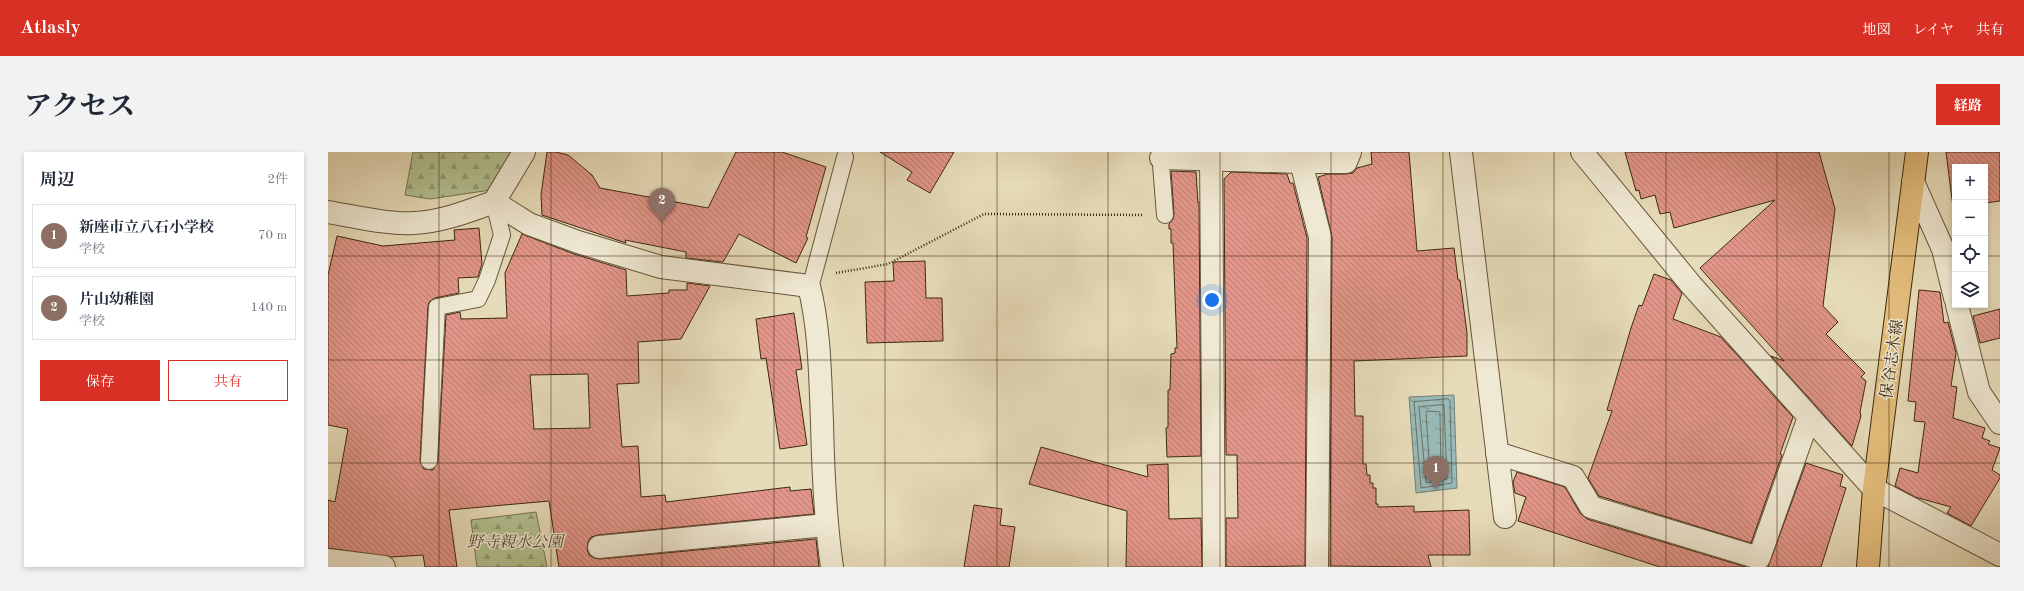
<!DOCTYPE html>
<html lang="ja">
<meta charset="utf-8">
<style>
:root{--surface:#fff;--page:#f2f2f3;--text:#1f2937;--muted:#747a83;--line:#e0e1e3;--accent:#d93025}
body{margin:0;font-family:"Old Standard TT","Noto Serif JP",serif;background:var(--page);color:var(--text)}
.controls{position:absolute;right:12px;top:12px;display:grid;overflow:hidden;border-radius:0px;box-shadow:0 2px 6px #0003}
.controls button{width:36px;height:36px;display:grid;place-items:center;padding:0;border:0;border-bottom:1px solid var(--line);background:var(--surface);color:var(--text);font:20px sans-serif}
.you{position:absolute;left:884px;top:148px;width:14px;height:14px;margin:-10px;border:3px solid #fff;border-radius:50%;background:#1a73e8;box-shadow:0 0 0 6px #1a73e833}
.badge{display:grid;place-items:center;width:26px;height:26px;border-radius:50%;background:var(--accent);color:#fff;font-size:13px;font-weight:700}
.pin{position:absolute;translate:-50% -33px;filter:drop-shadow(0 1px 2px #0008)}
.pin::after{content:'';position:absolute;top:21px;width:14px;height:12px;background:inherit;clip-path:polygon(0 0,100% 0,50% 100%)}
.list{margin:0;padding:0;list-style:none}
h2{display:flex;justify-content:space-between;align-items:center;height:52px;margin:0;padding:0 16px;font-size:17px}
h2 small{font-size:13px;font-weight:400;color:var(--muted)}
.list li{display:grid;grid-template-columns:26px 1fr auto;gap:12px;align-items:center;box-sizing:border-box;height:64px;margin:0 8px 8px;padding:0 8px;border:1px solid var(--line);border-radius:0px}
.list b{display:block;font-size:15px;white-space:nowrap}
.list p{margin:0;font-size:13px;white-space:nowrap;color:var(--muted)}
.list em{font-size:13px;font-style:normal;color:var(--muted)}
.actions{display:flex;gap:8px;padding:12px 16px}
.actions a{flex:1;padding:9px 0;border:1px solid var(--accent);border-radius:0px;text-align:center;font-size:14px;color:var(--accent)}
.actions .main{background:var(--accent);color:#fff}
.icon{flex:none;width:22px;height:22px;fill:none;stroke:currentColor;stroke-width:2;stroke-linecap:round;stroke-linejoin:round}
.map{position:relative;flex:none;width:1672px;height:415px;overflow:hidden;border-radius:0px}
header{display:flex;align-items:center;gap:24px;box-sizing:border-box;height:56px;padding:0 20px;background:var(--accent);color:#fff}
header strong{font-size:19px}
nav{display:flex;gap:22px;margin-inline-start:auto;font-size:14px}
.intro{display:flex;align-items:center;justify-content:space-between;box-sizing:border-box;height:96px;padding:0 24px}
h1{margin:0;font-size:28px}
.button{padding:10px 18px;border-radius:0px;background:var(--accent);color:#fff;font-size:14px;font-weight:700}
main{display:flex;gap:24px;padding:0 24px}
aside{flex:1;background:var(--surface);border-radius:0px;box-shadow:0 2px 6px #0003}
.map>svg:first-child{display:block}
.forest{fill:url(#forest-firs);stroke:#787450}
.water{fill:url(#water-ripples);stroke:#758075}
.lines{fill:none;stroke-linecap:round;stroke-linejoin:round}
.shore{stroke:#6c7164;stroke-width:1}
.building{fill:url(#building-back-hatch);stroke:#3e2810;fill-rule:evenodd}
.service-casing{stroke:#68553a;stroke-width:18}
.minor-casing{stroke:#68553a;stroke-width:24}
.primary-casing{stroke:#3e2810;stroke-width:24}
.path{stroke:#3e2810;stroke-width:2.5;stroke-dasharray:1 2;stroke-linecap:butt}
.service{stroke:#efe8d2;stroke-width:16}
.minor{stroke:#efe8d2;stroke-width:22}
.primary{stroke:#e4be7c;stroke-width:22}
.grid{fill:none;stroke:#3e2810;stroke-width:1;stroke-opacity:0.55}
.labels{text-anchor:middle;stroke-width:3;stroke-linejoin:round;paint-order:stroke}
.street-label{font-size:16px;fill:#3e2810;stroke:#efe8d2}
.park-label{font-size:16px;font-style:italic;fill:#5b4e30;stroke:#efe8d2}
</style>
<header>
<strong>Atlasly</strong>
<nav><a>地図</a><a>レイヤ</a><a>共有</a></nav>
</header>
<div class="intro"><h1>アクセス</h1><a class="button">経路</a></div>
<main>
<aside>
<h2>周辺<small>2件</small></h2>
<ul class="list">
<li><span class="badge" style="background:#8d6e63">1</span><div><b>新座市立八石小学校</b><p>学校</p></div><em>70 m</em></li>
<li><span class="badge" style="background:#8d6e63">2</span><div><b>片山幼稚園</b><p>学校</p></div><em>140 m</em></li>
</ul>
<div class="actions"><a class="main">保存</a><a>共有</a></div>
</aside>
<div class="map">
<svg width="1672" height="415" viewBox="0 0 1672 415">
<defs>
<pattern id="forest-firs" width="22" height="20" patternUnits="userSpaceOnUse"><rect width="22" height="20" fill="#b3c191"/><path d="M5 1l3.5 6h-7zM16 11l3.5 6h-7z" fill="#939d75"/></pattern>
<pattern id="water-ripples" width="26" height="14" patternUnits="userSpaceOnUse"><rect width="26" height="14" fill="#99bab8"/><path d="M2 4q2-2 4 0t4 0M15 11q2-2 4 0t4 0" fill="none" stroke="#7e9794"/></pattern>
<pattern id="building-back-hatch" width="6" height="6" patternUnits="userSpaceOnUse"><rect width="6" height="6" fill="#e29689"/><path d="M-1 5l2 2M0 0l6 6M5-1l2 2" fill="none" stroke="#b97a6f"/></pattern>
</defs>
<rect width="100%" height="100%" fill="#e7dcb9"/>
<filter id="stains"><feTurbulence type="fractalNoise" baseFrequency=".005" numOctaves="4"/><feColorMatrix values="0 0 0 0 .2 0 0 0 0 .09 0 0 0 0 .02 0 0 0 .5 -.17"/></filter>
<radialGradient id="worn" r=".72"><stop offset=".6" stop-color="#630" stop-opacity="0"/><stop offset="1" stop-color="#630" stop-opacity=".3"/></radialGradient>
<g class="forest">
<path d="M 85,0 L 189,0 L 176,36 L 102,47 L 77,43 Z"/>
<path d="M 208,360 L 219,415 L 149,415 L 143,368 Z"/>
</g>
<path class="water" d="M 1126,243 L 1129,336 L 1088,341 L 1081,245 Z"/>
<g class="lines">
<g class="shore">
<path d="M 1120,247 L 1122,249 L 1124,331 L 1093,336 L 1086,250 Z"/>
<path d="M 1116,253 L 1119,327 L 1098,331 L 1091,255 Z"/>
<path d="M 1099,259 L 1112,260 L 1113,321 L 1112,323 L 1104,324 L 1102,322 L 1098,261 Z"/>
</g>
</g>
<g class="building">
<path d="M 219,0 L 228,0 L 240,3 L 264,23 L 272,36 L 380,56 L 408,0 L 454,0 L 498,15 L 478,85 L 480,86 L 468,111 L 411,82 L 395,110 L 358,106 L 358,100 L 297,88 L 298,91 L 214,63 L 213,43 Z"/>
<path d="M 552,0 L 626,0 L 602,41 L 579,28 L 584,20 Z"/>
<path d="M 1043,0 L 1081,0 L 1089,99 L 1126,96 L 1130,128 L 1132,128 L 1139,181 L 1139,204 L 1026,209 L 1027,264 L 1035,264 L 1035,312 L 1038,312 L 1039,323 L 1042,323 L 1042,331 L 1045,331 L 1045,336 L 1048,336 L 1048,352 L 1050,352 L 1050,355 L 1086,354 L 1086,360 L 1141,358 L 1142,403 L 1100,403 L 1103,415 L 1002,414 L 1004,85 L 990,25 L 1000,22 L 1018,22 L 1025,21 L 1029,16 L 1044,12 Z"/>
<path d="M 1297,0 L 1491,0 L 1507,57 L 1495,154 L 1510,170 L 1498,182 L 1537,221 L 1533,225 L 1538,229 L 1532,260 L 1533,264 L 1524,294 L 1443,204 L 1456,209 L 1372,116 L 1447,48 L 1346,76 L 1342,60 L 1332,62 L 1327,43 L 1313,47 L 1311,38 L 1308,39 Z"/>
<path d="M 1618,0 L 1672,0 L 1672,49 L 1657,51 L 1657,15 L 1627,15 L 1627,55 L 1625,55 Z"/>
<path d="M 843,19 L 868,20 L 870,51 L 871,50 L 873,304 L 839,305 L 838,276 L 840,275 L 840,238 L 842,238 L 843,202 L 847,201 L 847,196 L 849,196 L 845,91 L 843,91 L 843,77 L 841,77 L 841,72 L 845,67 L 846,62 Z"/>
<path d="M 903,20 L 959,22 L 962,31 L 965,31 L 979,86 L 977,414 L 898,415 L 898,366 L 910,366 L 909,303 L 898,303 L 896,27 Z"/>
<path d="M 151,76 L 154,112 L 150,125 L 130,126 L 131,141 L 107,146 L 101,150 L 100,154 L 92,309 L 96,317 L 105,318 L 110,309 L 118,163 L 132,160 L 133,167 L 179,166 L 177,121 L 194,82 L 246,102 L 298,118 L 299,144 L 341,141 L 341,138 L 359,138 L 359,131 L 382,134 L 353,187 L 310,190 L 311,231 L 289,232 L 294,295 L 310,294 L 313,345 L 337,343 L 338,350 L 462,335 L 462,339 L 483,337 L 486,362 L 270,383 L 263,385 L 260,390 L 259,397 L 261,403 L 266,406 L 272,407 L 488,387 L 491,415 L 231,415 L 221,349 L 121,358 L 129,415 L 97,415 L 95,403 L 63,405 L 0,396 L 0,348 L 7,350 L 20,277 L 0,273 L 0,123 L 9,84 L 55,94 L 127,88 L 126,78 ZM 260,222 L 262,276 L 206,277 L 202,223 Z"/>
<path d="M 597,109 L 598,146 L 614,146 L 615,189 L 539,191 L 537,130 L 566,129 L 565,110 Z"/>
<path d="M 1326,122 L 1343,128 L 1354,141 L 1345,167 L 1393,185 L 1465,265 L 1452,302 L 1454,303 L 1423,391 L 1271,344 L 1260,326 L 1284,259 L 1279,258 L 1303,176 L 1311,153 L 1314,154 Z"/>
<path d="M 1591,138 L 1612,140 L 1616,171 L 1620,170 L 1628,201 L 1623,234 L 1629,235 L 1625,266 L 1657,276 L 1654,286 L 1662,289 L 1660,292 L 1672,296 L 1664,318 L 1672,323 L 1672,326 L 1643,374 L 1619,361 L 1623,355 L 1587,345 L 1567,334 L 1572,316 L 1590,321 L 1597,270 L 1586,269 L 1588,250 L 1580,249 Z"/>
<path d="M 1672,157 L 1672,186 L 1652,191 L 1645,164 Z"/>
<path d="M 466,161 L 474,217 L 468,218 L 479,293 L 452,297 L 438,206 L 433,207 L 428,167 Z"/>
<path d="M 713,295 L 820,325 L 819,313 L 840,312 L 841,367 L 873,366 L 874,415 L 798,415 L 799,359 L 701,332 Z"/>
<path d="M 1478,311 L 1515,323 L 1512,334 L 1518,336 L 1493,415 L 1440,415 Z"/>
<path d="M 1189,320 L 1237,335 L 1252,361 L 1259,367 L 1418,415 L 1332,415 L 1190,369 L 1198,345 L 1187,341 L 1185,330 Z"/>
<path d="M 646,353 L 674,357 L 672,373 L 687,375 L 681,415 L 636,415 Z"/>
</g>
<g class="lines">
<defs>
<g id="service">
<path d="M 832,0 L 837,63"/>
<path d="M 481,134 L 485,125 L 517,5"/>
<path d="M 101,309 L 109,155 L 150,147 L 159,128 L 174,83 L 166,50"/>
</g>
<g id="minor">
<path d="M 883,0 L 886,415"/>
<path d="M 1133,0 L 1177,365"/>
<path d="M 1254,0 L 1364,134 L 1546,337 L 1672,403"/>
<path d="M 833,6 L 973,10 L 1018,10 L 1022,0"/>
<path d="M 973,10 L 992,85 L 989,415"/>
<path d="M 1585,30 L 1615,97 L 1627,146"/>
<path d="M 166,50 L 201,72 L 250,90 L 333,115 L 481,134 C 492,178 492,224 494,270 C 495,318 497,367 504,415"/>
<path d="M 0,60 C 25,64 61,73 86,71 C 113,70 141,59 166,50 L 196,0"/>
<path d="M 1629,153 L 1651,240 L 1672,271"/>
<path d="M 1169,301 L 1245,325 L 1263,355 L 1431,406 L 1481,265"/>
<path d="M 271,395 L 498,373"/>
<path d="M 0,408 L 56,415"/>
</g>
<path id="primary" d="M 1540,415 L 1546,337 L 1589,0"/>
</defs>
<use href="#service" class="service-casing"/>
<use href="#minor" class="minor-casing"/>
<use href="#primary" class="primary-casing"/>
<path class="path" d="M 508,121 L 560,112 L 656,62 L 816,63"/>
<use href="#service" class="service"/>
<use href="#minor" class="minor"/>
<use href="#primary" class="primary"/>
</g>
<path class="grid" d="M 111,0 L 111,415M 223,0 L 223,415M 334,0 L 334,415M 446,0 L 446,415M 557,0 L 557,415M 669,0 L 669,415M 780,0 L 780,415M 892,0 L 892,415M 1003,0 L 1003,415M 1115,0 L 1115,415M 1226,0 L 1226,415M 1338,0 L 1338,415M 1449,0 L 1449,415M 1561,0 L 1561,415M 0,104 L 1627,104M 1657,104 L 1672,104M 0,208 L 1672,208M 0,311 L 1672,311"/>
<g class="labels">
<g class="street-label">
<text transform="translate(1563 207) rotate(-82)" y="6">保谷志木線</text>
</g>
<g class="park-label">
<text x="187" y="395">野寺親水公園</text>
</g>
</g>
<rect width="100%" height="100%" filter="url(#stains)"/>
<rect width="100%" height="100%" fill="url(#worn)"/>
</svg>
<div class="controls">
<button>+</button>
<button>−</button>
<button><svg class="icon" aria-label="locate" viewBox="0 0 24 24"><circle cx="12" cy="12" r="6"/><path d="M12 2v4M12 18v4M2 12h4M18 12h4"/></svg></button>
<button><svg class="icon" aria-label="layers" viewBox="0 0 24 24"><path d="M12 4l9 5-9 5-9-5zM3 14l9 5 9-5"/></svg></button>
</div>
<div class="you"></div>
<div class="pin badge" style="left:1108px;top:337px;background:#8d6e63">1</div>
<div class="pin badge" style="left:334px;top:69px;background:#8d6e63">2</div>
</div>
</main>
